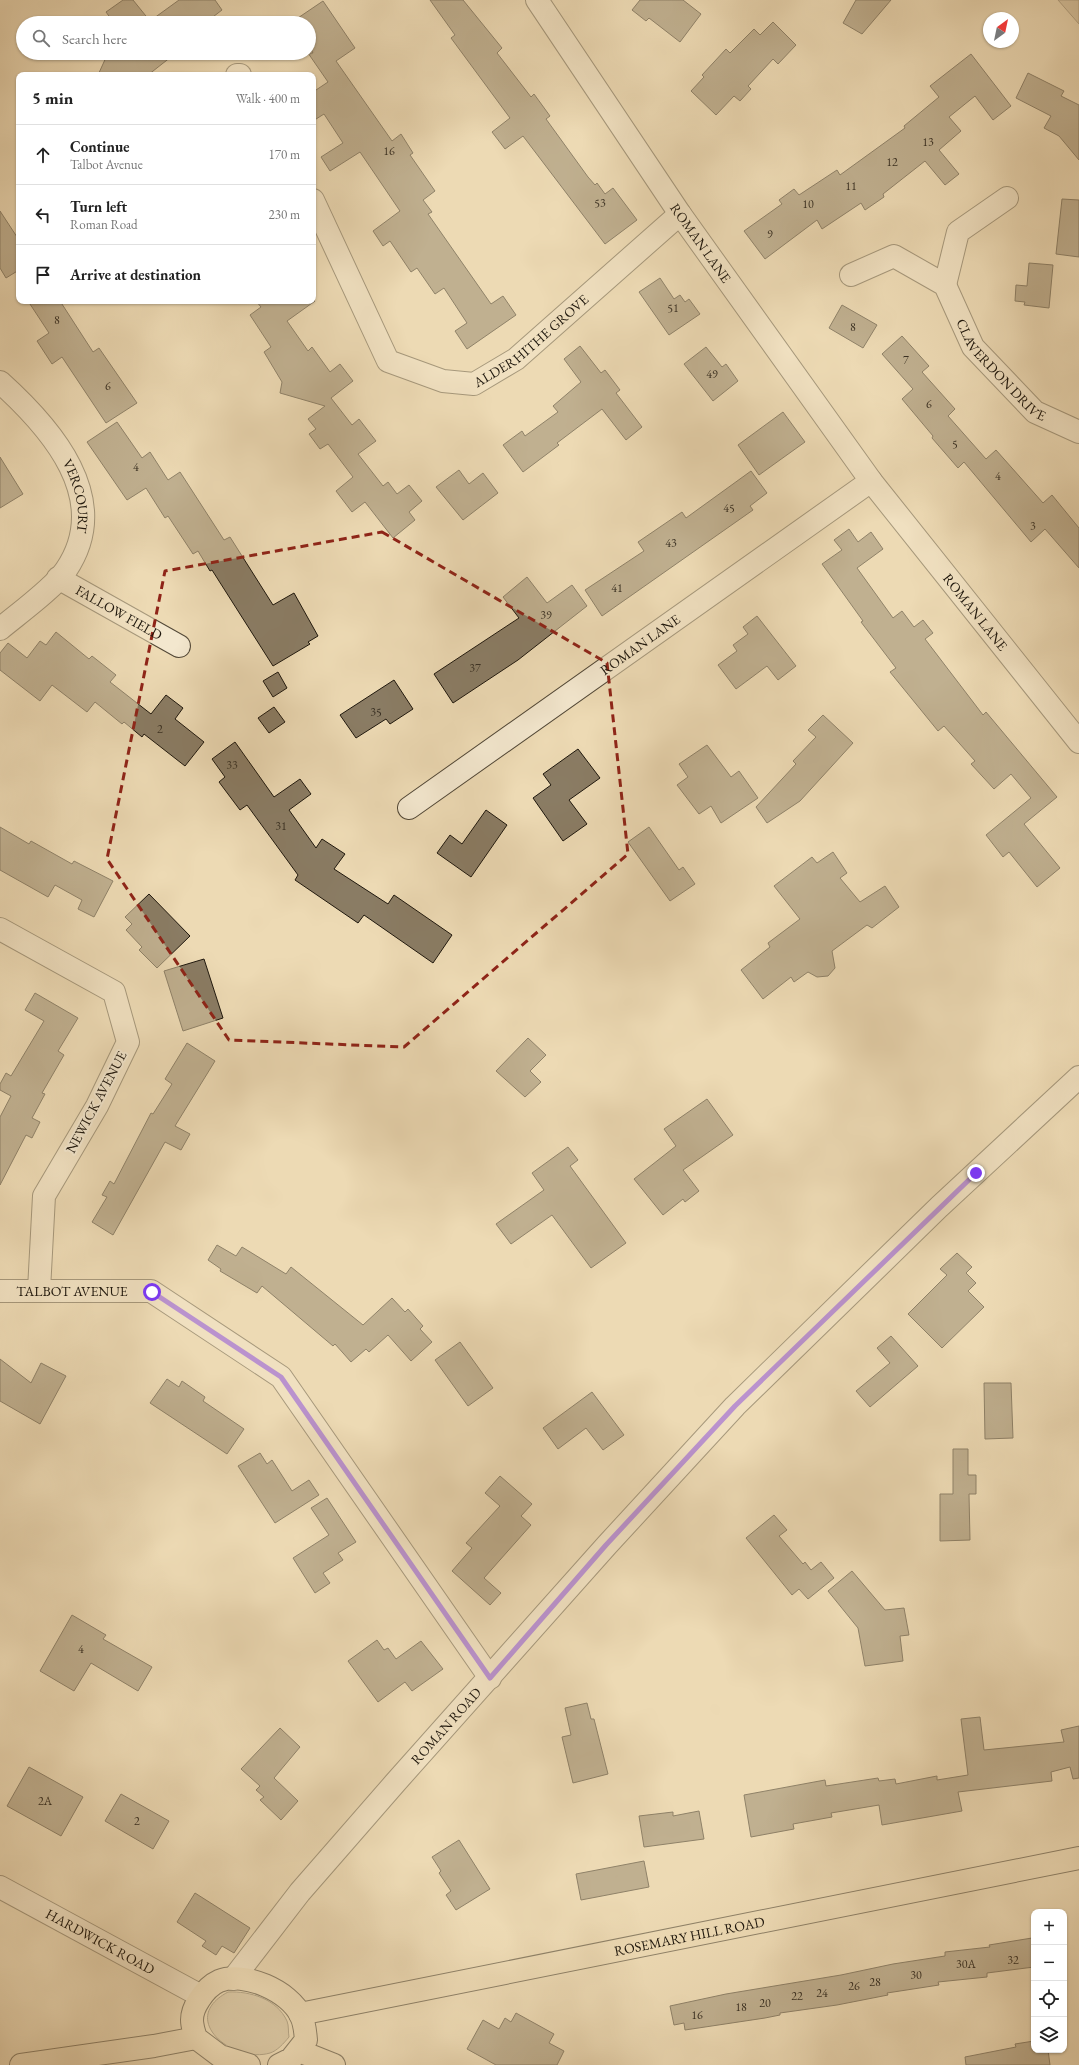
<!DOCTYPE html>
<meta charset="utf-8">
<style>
:root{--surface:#fff;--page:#f6f6f6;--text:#222;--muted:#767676;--line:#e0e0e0}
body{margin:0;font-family:"EB Garamond",serif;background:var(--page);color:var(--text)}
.controls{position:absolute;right:12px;bottom:12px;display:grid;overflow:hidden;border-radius:8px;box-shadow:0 1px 3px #0004}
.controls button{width:36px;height:36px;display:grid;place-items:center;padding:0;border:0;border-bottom:1px solid var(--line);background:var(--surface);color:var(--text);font:20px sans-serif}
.compass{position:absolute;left:983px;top:12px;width:36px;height:36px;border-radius:50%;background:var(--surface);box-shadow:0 1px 3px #0004;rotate:33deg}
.stop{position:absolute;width:12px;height:12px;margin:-9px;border:3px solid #7c3aed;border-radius:50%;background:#fff}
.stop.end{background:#7c3aed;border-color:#fff;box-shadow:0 1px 4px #0008}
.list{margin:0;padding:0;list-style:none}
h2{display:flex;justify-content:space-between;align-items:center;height:52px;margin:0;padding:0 16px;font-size:17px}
h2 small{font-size:13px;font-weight:400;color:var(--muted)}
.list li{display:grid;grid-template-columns:26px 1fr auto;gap:12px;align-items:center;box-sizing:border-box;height:60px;padding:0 16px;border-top:1px solid var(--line)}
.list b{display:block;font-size:15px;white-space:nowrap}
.list p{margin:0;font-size:13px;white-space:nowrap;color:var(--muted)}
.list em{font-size:13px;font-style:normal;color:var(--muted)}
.icon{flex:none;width:22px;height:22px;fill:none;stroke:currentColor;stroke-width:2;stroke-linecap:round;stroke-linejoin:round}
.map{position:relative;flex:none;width:1079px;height:2065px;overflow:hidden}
.search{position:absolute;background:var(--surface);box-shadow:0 1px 3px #0004;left:16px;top:16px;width:300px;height:44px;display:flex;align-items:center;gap:10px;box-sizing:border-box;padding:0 14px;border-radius:22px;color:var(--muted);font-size:15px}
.panel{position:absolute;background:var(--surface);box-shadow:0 1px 3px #0004;left:16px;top:72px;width:300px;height:232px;border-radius:8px}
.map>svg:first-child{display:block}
.green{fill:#cab998;stroke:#746852}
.building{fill:#8a7c64;stroke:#1e170d}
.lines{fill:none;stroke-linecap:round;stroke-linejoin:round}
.minor-casing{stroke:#524837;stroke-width:24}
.major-casing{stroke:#1e170d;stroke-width:24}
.minor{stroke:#f3e7ce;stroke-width:22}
.major{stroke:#eddab4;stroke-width:22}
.route{stroke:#7c3aed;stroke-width:5}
.marked{fill:none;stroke:#8f2418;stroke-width:3;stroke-dasharray:8 5;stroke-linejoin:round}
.labels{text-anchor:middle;stroke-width:4;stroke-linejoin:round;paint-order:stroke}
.number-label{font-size:12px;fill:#393023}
.street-label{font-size:14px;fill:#1e170d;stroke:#f3e7ce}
</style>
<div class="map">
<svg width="1079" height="2065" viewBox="0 0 1079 2065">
<rect width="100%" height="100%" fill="#eddab4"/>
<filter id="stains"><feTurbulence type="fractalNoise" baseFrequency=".005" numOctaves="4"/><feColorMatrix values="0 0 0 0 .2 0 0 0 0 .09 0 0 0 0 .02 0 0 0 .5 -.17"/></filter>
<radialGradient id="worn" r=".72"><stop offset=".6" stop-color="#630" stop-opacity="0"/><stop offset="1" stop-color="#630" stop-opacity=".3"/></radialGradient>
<g class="green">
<path d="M 1058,0 L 1079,0 L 1079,24 Z"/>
<path d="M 228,1992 C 250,1991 277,1999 287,2021 C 289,2026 288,2032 289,2037 C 284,2043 277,2051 270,2053 C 233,2064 177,2019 228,1992 Z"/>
</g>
<g class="building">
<path d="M 123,0 L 133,0 L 150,21 L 179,0 L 215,0 L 222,10 L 205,23 L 114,23 L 106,12 Z"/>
<path d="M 430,0 L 463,0 L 502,48 L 497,53 L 531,97 L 534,94 L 550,116 L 546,119 L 588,177 L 595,185 L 597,183 L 605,194 L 613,188 L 637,220 L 605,244 L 523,136 L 505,149 L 492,132 L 510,118 L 451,38 L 455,35 Z"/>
<path d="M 640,0 L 683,0 L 701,14 L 680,42 L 649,18 L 646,21 L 632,10 Z"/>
<path d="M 856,0 L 891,0 L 862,34 L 843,23 Z"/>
<path d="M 323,1 L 355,48 L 336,61 L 392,141 L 401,134 L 413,153 L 410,155 L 435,191 L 423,200 L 432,212 L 428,214 L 491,304 L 503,296 L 516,315 L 467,349 L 455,331 L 467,323 L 444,288 L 435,294 L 417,268 L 411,272 L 390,241 L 383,246 L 373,231 L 400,211 L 360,152 L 330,171 L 321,157 L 343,143 L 324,114 L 313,121 L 313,92 L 328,82 L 308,53 L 313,53 L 309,46 L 309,23 L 292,22 Z"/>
<path d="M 773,22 L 796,45 L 778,64 L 773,59 L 748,86 L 751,89 L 740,101 L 734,96 L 716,115 L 691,91 L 704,77 L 702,75 L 726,49 L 730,53 L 754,29 L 760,35 Z"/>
<path d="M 108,53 L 176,53 L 148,75 L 98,75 Z"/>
<path d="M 971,54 L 1011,106 L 993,120 L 975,96 L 949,117 L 961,131 L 939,150 L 959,174 L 945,185 L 925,161 L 883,194 L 884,197 L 865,210 L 861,203 L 822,229 L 817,220 L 765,259 L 744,231 L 782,204 L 779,200 L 794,189 L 799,195 L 837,170 L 840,175 L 905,128 L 904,126 L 939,97 L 930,86 Z"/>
<path d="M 1028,73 L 1064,91 L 1061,96 L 1079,105 L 1079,160 L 1059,136 L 1044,128 L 1051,116 L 1016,98 Z"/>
<path d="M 1062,199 L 1079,200 L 1079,257 L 1056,254 Z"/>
<path d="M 0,211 L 19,240 L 19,270 L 6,278 L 0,268 Z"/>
<path d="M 1029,263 L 1053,265 L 1049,308 L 1024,305 L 1025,302 L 1015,301 L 1016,285 L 1027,286 Z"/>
<path d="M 660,278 L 674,299 L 680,295 L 685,302 L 689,299 L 700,314 L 669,335 L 639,292 Z"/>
<path d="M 28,301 L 60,301 L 93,352 L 99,348 L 137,403 L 106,423 L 62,357 L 52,364 L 37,341 L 49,333 Z"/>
<path d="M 256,301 L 315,301 L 287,321 L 308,351 L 312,347 L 330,372 L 340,364 L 353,381 L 331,398 L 352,425 L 359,419 L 376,441 L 358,454 L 383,486 L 388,482 L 397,494 L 409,485 L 422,501 L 409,512 L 415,520 L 393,538 L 365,502 L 352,512 L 336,491 L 353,477 L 328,444 L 320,449 L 309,434 L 316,429 L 308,419 L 325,406 L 280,393 L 282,382 L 264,352 L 271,347 L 250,315 L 261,307 Z"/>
<path d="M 842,305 L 877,325 L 863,348 L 829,328 Z"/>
<path d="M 902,336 L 929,366 L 922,372 L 955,409 L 948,416 L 986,459 L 996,450 L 1043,503 L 1052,495 L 1079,528 L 1079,568 L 1045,529 L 1031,542 L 964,462 L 958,468 L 932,438 L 933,436 L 902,399 L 913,389 L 882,354 Z"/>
<path d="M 580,346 L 601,373 L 605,370 L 620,390 L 616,393 L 642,427 L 626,440 L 602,409 L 557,443 L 559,445 L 523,472 L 503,445 L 522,431 L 525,436 L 558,412 L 553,406 L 581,382 L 564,359 Z"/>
<path d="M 706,347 L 722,367 L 726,364 L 738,381 L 713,401 L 684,364 Z"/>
<path d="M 783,412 L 805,442 L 759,475 L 738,445 Z"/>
<path d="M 117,422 L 142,458 L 150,452 L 168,480 L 180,472 L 224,540 L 230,537 L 273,605 L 294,593 L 318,636 L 308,642 L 310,644 L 273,666 L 212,570 L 210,571 L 198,551 L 193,554 L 168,516 L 165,518 L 146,488 L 127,500 L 87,442 Z"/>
<path d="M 0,457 L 23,494 L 0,508 Z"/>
<path d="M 459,470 L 469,484 L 483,473 L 498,493 L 463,520 L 436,487 Z"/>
<path d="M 751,471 L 767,493 L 750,506 L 753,510 L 602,616 L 585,590 L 644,551 L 638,542 L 682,512 L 686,518 Z"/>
<path d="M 849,529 L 858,542 L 871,532 L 883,549 L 857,568 L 893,618 L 902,611 L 914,627 L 923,620 L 933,633 L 925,639 L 983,715 L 986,712 L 1057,797 L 1024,824 L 1060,868 L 1037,887 L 1009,852 L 1003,857 L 986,835 L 1031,798 L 1011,774 L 994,789 L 971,764 L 975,761 L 944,726 L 938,731 L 890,672 L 896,668 L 861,622 L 863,621 L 822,564 L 842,550 L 834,540 Z"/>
<path d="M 527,577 L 547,603 L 572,585 L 587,606 L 518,660 L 453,703 L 434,674 L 519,618 L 503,597 Z"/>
<path d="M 757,616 L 796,666 L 778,680 L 767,666 L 736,689 L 718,665 L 737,651 L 733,645 L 748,634 L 743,627 Z"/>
<path d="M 56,632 L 89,659 L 92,656 L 116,675 L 110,682 L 151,714 L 166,695 L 183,708 L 175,719 L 204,742 L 185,766 L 144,734 L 142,737 L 124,722 L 122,724 L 95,702 L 87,712 L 52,685 L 40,701 L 0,670 L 0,653 L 8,643 L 27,658 L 40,641 L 46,645 Z"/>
<path d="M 278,672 L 287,688 L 273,697 L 263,681 Z"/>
<path d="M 394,680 L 413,709 L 390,724 L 386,719 L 356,738 L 340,715 Z"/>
<path d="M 274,707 L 285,722 L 269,733 L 258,718 Z"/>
<path d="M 823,715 L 853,743 L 800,801 L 767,823 L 756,807 L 796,764 L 793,761 L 816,737 L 808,730 Z"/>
<path d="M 235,742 L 274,797 L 300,779 L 311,794 L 289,810 L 316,848 L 322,839 L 345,854 L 334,869 L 388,904 L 394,895 L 452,935 L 433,963 L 364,915 L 358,923 L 295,880 L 298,875 L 247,805 L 240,810 L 219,782 L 225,777 L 212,759 Z"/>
<path d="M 707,745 L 731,777 L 739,771 L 758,798 L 721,823 L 711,806 L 699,814 L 677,785 L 688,777 L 679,764 Z"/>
<path d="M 578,749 L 600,778 L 569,800 L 587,824 L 563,841 L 533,798 L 551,785 L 543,774 Z"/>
<path d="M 486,810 L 507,825 L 471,877 L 437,853 L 450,835 L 462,844 Z"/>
<path d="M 0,827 L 29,844 L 31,841 L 72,864 L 74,861 L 113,881 L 94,917 L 78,909 L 82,900 L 55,885 L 48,897 L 0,870 Z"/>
<path d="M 649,827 L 679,870 L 683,867 L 695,884 L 670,901 L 628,842 Z"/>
<path d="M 833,852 L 847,873 L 840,878 L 860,902 L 885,886 L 899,907 L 872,928 L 867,925 L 832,951 L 835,968 L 828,976 L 817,977 L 808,972 L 794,982 L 791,977 L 763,999 L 741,970 L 770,947 L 768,943 L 800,919 L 774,886 L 812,857 L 817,863 Z"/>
<path d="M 149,894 L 190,936 L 157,968 L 139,950 L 142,947 L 126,930 L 132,924 L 125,917 Z"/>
<path d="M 204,959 L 223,1018 L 183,1031 L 164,971 Z"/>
<path d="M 35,993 L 78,1018 L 58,1051 L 64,1055 L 42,1093 L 45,1094 L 32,1118 L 40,1122 L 32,1138 L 26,1135 L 0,1185 L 0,1117 L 11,1096 L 0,1090 L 0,1084 L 6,1073 L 11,1076 L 44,1021 L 25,1010 Z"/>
<path d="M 528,1038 L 546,1055 L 530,1071 L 541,1082 L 525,1097 L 496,1071 Z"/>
<path d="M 187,1043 L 215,1061 L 175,1126 L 190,1134 L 181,1150 L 165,1142 L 113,1235 L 92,1222 L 107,1197 L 102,1195 L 110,1181 L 114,1184 L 151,1113 L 153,1114 L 172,1084 L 165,1079 Z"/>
<path d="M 707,1099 L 733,1135 L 683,1170 L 699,1191 L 685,1202 L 683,1199 L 663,1215 L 634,1179 L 676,1146 L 664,1129 Z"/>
<path d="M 568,1147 L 578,1160 L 570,1166 L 626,1243 L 591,1268 L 552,1215 L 511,1244 L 496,1224 L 544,1190 L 532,1173 Z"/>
<path d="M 217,1245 L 236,1256 L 242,1247 L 286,1274 L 291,1267 L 363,1325 L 392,1298 L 405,1312 L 408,1309 L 423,1326 L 420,1329 L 432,1342 L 411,1361 L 388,1335 L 369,1352 L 366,1349 L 351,1362 L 335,1344 L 333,1346 L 262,1286 L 257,1293 L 220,1271 L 221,1269 L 208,1260 Z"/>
<path d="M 957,1253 L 972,1267 L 966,1273 L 976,1283 L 968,1291 L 984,1307 L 942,1348 L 908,1314 L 947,1275 L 940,1269 Z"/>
<path d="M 891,1336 L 918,1366 L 870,1407 L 856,1391 L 890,1363 L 877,1348 Z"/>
<path d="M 460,1342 L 493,1388 L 468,1406 L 435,1360 Z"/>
<path d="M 0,1359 L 31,1383 L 41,1363 L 66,1376 L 40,1424 L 0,1401 Z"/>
<path d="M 167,1379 L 179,1387 L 182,1381 L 205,1397 L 203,1401 L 244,1429 L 227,1454 L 150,1403 Z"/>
<path d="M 984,1383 L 1011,1383 L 1013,1438 L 985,1439 Z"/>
<path d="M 592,1392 L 624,1435 L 603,1450 L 586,1428 L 558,1449 L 543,1428 Z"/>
<path d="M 953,1449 L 968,1449 L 968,1475 L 976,1475 L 976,1494 L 969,1494 L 970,1540 L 940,1541 L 940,1494 L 953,1494 Z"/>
<path d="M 260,1453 L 267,1464 L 272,1460 L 292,1491 L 309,1480 L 319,1495 L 275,1523 L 238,1466 Z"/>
<path d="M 500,1476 L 532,1504 L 521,1516 L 531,1525 L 484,1578 L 501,1593 L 490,1605 L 452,1571 L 472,1548 L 466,1543 L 500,1506 L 485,1493 Z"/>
<path d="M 327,1498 L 356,1542 L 338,1553 L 343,1560 L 323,1573 L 330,1583 L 315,1593 L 293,1558 L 329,1535 L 311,1508 Z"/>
<path d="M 774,1515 L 787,1530 L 779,1536 L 803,1564 L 805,1562 L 811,1570 L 821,1562 L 834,1578 L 808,1599 L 799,1589 L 792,1595 L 746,1538 Z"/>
<path d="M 852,1571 L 885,1610 L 904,1608 L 909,1635 L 900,1636 L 903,1661 L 865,1666 L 858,1628 L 828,1591 Z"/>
<path d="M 72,1615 L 106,1635 L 103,1639 L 152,1667 L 138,1691 L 91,1663 L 74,1691 L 40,1671 Z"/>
<path d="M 377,1640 L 384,1650 L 388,1648 L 396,1659 L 421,1641 L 443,1669 L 412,1691 L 405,1682 L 378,1702 L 348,1661 Z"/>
<path d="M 587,1703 L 591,1719 L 594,1719 L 608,1774 L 573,1783 L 562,1737 L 571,1735 L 565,1708 Z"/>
<path d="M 980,1717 L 984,1750 L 1064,1742 L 1061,1730 L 1079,1726 L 1079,1778 L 1073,1779 L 1070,1767 L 1051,1772 L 1052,1781 L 958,1792 L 962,1811 L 882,1825 L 879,1805 L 831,1813 L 832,1817 L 793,1824 L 794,1829 L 751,1837 L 744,1795 L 825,1780 L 826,1786 L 878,1778 L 879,1781 L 895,1779 L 896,1784 L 937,1776 L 937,1780 L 968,1775 L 961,1719 Z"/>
<path d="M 280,1728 L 300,1747 L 274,1778 L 298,1801 L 281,1820 L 260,1800 L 264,1797 L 256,1790 L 260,1786 L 241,1769 Z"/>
<path d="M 29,1767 L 83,1797 L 61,1836 L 7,1806 Z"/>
<path d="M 121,1794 L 169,1821 L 153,1849 L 105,1821 Z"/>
<path d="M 699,1811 L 704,1839 L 644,1847 L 639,1816 L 673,1812 L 673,1816 Z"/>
<path d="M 459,1840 L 490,1889 L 456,1910 L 446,1895 L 451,1891 L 439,1873 L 441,1871 L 432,1857 Z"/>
<path d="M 644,1861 L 649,1887 L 581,1900 L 576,1874 Z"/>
<path d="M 195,1893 L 250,1928 L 234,1953 L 222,1946 L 216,1955 L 202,1946 L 206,1941 L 177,1922 Z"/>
<path d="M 1032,1938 L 1034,1967 L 987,1973 L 987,1977 L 938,1982 L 939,1985 L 887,1993 L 888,1995 L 837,2005 L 780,2013 L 780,2015 L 765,2018 L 685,2030 L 684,2023 L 674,2025 L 670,2006 L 726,1994 L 841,1975 L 893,1964 L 945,1956 L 945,1952 L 990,1947 L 989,1945 Z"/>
<path d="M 516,2013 L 554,2034 L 549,2043 L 564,2051 L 557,2065 L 496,2065 L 467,2049 L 483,2020 L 499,2029 L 505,2018 L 511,2022 Z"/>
<path d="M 1034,2041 L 1034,2050 L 1048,2050 L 1050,2065 L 966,2065 L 965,2057 L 1016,2047 L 1015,2044 Z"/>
</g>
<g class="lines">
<defs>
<g id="minor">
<path id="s1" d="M 537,0 L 680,214 L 871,481 L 1079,742"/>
<path d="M 237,75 L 240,75"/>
<path id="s2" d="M 313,200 L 388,361 L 443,381 L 474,384 L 516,359 L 680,214"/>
<path id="s3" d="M 851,275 L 894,256 L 945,285 L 973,347 L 1035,412 L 1079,432"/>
<path d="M 945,285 L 958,232 L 1007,198"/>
<path id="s4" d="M 0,382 C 51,428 114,499 66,570 C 54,588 18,614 0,629"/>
<path id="s5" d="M 58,578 L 179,646"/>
<path id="s6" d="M 409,808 L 871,481"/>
<path d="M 0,929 L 114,992 L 128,1042 L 97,1106 L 44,1196 L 39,1290"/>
<path id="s7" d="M 0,1291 L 151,1291 L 281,1377 L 490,1678"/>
<path id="s8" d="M 0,1887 L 201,1996"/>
<path id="s9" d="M 233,1979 L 300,1892 L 395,1783 L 607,1545 L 735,1406 L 939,1207 L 1079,1077"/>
</g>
<g id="major">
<path id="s10" d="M 300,2014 L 1079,1858"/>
<path d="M 299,2051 L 334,2065"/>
<path d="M 21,2065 L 154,2046 L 196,2038"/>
<path d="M 249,2065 L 220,2056 L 196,2038 C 194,2032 192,2026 192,2020 C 192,2012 195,2006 199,2000 C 204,1992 210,1985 219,1981 C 244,1971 290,1991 301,2016 C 305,2024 305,2031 306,2040 L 291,2059 L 279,2065"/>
</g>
</defs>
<use href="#minor" class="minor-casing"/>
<use href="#major" class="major-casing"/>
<use href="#minor" class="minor"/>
<use href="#major" class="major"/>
</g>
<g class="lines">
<path class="route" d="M 152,1292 L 281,1377 L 490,1678 L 606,1545 L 735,1406 L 976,1173"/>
</g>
<path d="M0 0H1079V2065H0ZM 382,532 L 607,663 L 628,854 L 404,1047 L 229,1040 L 107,859 L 165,571 Z" fill="#eddab4" fill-opacity=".55" fill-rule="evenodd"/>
<path class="marked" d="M 382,532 L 607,663 L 628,854 L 404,1047 L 229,1040 L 107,859 L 165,571 Z"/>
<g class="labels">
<g class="number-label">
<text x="928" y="146">13</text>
<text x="389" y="155">16</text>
<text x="892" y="166">12</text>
<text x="851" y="190">11</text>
<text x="600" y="207">53</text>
<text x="808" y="208">10</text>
<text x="770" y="238">9</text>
<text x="673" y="312">51</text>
<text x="57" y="324">8</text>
<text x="853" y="331">8</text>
<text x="906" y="364">7</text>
<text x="712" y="378">49</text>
<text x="108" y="390">6</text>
<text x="929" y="408">6</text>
<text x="955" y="448">5</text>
<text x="136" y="471">4</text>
<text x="998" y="480">4</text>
<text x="729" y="512">45</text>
<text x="1033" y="530">3</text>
<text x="671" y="547">43</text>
<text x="617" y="592">41</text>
<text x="546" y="619">39</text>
<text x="475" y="672">37</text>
<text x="376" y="716">35</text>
<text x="160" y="733">2</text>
<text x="232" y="769">33</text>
<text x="281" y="830">31</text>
<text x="81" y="1653">4</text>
<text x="45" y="1805">2A</text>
<text x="137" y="1825">2</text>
<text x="1013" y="1964">32</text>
<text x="966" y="1968">30A</text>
<text x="916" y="1979">30</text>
<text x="875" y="1986">28</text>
<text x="854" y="1990">26</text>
<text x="822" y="1997">24</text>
<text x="797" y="2000">22</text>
<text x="765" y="2007">20</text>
<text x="741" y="2011">18</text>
<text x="697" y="2019">16</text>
</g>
<g class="street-label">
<text dy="5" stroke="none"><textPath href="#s1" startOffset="293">ROMAN LANE</textPath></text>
<text dy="5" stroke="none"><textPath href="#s2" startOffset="339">ALDERHITHE GROVE</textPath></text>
<text dy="5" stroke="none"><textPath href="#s3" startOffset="209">CLAVERDON DRIVE</textPath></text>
<text dy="5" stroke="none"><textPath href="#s4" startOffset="141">VERCOURT</textPath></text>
<text dy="5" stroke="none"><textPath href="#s1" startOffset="753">ROMAN LANE</textPath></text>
<text dy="5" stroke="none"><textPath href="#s5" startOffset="70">FALLOW FIELD</textPath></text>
<text dy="5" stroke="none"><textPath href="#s6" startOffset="283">ROMAN LANE</textPath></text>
<text transform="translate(96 1102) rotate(-62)" y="5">NEWICK AVENUE</text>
<text dy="5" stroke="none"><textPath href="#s7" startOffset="72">TALBOT AVENUE</textPath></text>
<text dy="5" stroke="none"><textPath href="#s9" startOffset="331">ROMAN ROAD</textPath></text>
<text dy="5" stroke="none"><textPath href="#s10" startOffset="397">ROSEMARY HILL ROAD</textPath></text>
<text dy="5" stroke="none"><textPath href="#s8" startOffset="114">HARDWICK ROAD</textPath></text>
</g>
</g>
<rect width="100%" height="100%" filter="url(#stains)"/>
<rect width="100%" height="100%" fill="url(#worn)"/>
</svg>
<div class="controls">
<button>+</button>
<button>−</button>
<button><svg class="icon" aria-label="locate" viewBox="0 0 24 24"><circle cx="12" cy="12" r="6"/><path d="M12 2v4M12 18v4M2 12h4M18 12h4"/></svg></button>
<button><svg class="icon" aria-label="layers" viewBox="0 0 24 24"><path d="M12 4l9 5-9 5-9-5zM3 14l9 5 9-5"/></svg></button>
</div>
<svg class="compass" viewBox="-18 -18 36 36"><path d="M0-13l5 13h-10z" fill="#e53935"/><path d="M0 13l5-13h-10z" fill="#767676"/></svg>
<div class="stop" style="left:152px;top:1292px"></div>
<div class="stop end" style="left:976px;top:1173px"></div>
<div class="search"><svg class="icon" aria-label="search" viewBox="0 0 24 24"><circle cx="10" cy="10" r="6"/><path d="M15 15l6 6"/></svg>Search here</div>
<section class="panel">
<h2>5 min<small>Walk · 400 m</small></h2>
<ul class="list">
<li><svg class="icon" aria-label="ahead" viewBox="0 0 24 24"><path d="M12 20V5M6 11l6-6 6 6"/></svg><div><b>Continue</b><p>Talbot Avenue</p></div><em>170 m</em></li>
<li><svg class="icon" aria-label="left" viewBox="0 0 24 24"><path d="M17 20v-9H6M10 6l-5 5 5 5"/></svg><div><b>Turn left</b><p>Roman Road</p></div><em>230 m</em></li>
<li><svg class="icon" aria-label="arrive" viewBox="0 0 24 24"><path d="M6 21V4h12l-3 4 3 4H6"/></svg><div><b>Arrive at destination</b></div></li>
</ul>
</section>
</div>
